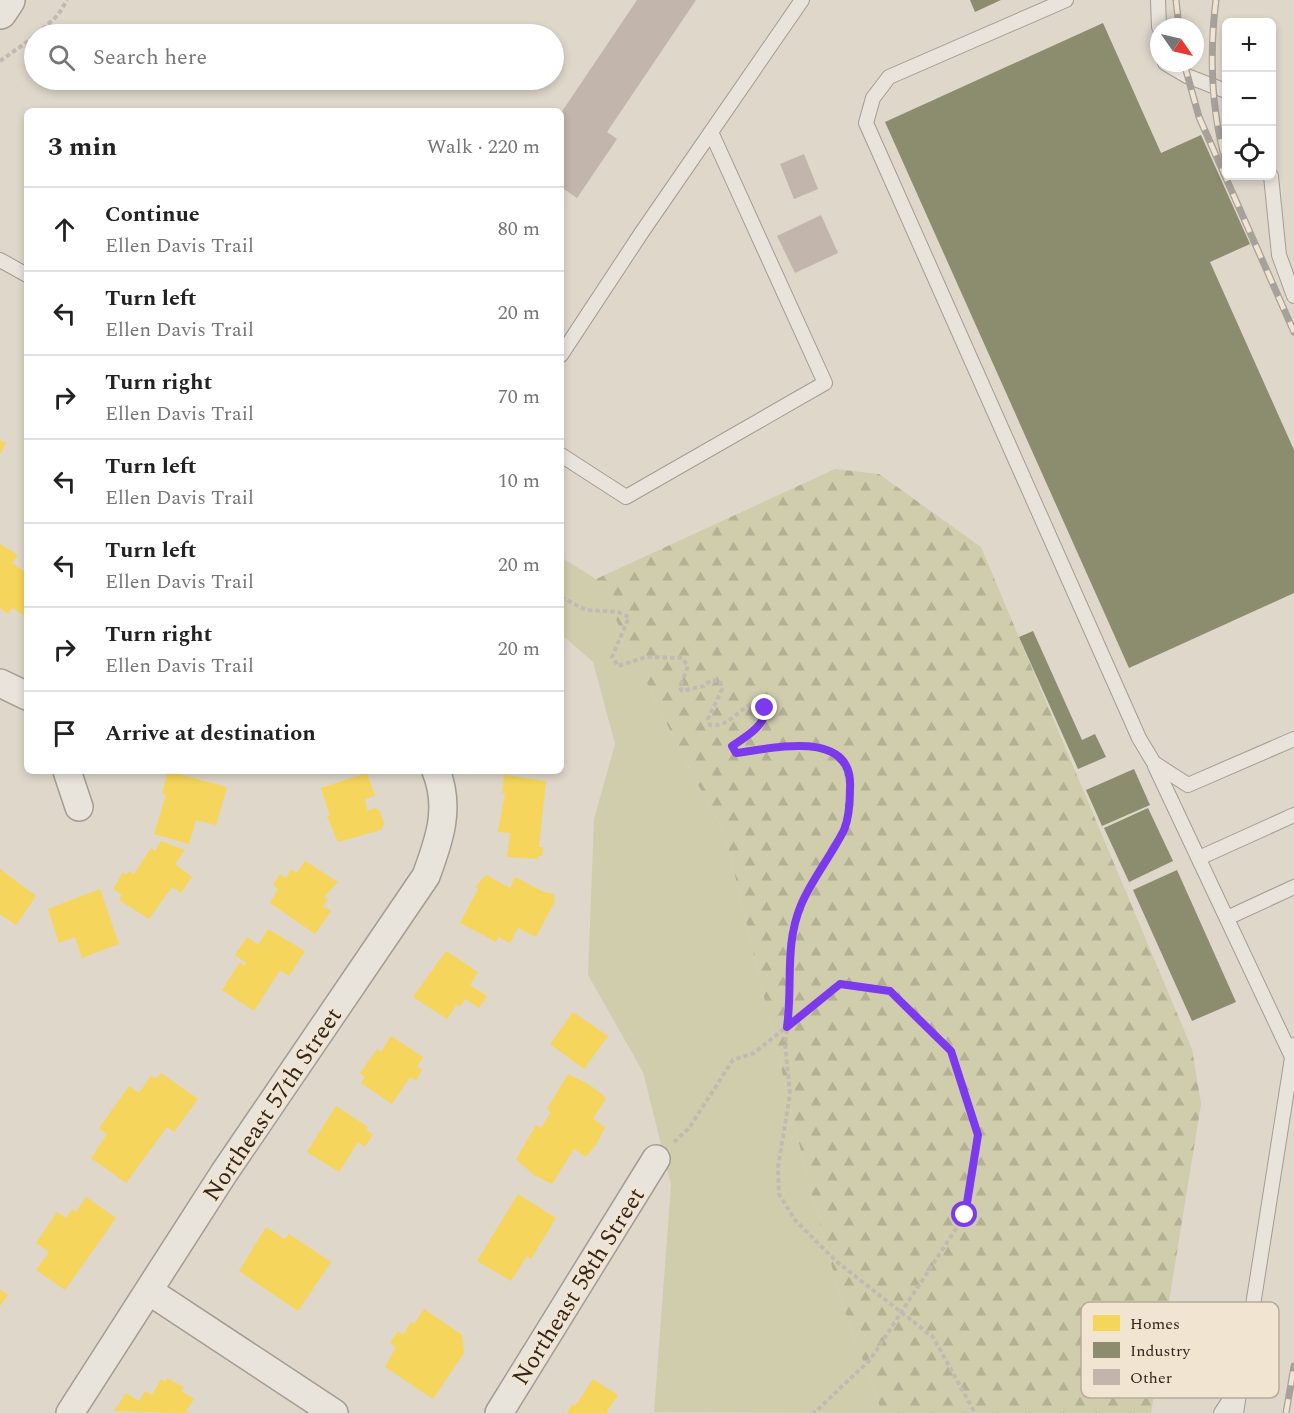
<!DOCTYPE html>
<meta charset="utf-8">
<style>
:root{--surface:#fff;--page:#f2f2f2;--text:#222;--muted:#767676;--line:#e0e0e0}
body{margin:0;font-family:Spectral,serif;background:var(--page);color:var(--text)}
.controls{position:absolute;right:18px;top:18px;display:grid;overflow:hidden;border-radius:9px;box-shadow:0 3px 9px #0003}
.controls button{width:54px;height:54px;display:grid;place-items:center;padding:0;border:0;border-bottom:2px solid var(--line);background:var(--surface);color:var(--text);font:30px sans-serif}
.compass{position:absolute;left:1150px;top:18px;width:54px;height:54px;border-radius:50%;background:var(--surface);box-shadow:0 3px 9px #0003;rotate:124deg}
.stop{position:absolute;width:18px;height:18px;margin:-14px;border:4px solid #7c3aed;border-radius:50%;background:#fff}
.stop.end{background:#7c3aed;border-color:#fff;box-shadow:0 2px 6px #0008}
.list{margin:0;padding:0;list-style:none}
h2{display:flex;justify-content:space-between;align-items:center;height:78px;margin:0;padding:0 24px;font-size:26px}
h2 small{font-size:20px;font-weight:400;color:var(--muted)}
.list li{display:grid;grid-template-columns:39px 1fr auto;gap:18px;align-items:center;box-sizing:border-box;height:84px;padding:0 24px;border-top:2px solid var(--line)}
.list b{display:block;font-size:22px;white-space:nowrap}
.list p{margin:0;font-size:20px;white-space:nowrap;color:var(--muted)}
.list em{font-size:20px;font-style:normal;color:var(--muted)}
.icon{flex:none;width:33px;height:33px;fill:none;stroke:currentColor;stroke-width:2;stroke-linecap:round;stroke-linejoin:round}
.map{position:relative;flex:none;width:1294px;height:1413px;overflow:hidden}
.search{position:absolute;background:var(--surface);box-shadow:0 3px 9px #0003;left:24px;top:24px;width:540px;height:66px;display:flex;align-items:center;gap:15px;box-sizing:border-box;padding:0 21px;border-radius:33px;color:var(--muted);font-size:22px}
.panel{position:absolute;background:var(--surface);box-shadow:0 3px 9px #0003;left:24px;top:108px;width:540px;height:666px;border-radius:9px}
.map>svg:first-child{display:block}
.green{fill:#d0cdad}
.forest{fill:url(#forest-firs)}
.homes{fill:#f6d55c}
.industry{fill:#8c8c6e}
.building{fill:#c2b5ab}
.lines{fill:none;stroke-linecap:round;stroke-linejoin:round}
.service-casing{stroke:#a49c93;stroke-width:16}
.minor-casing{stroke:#a49c93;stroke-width:30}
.tertiary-casing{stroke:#a49c93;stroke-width:36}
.path{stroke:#c0bab2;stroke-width:4;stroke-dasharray:4.5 3;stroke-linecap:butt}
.service{stroke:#e8e3db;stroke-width:14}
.minor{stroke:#e8e3db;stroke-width:27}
.tertiary{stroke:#e8e3db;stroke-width:33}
.rail-casing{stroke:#a7a19b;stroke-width:7}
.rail{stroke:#f1e4d0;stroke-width:4.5;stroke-dasharray:14;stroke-linecap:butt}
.route{stroke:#7c3aed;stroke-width:8}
.labels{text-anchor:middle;stroke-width:6;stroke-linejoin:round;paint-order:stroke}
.street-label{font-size:24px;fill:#31251d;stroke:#f1e4d0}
.key{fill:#f1e4d0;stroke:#b7ab9a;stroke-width:1.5}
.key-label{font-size:16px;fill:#31251d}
</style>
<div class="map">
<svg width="1294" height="1413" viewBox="0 0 1294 1413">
<defs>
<pattern id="forest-firs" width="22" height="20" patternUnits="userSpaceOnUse" patternTransform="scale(1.5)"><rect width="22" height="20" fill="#d0cdad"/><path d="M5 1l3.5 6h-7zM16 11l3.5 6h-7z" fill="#b3b094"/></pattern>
</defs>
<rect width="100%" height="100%" fill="#dfd7ca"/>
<path class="green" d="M 561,557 L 596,579 L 687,765 L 725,834 L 810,1189 L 843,1306 L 882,1413 L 654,1412 L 671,1185 L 643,1072 L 588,975 L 594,819 L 615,744 L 593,662 L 561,634 Z"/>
<path class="forest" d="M 835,469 L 879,474 L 981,547 L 1192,1049 L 1201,1104 L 1151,1413 L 882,1413 L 843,1306 L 810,1189 L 725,834 L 687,765 L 596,579 Z"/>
<g class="homes">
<path d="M 0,440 L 6,443 L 0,455 Z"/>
<path d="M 0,544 L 18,555 L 12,563 L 27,573 L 27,617 L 12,608 L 8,614 L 0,608 Z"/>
<path d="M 168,771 L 227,787 L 216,825 L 196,820 L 189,844 L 154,834 L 166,795 L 162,793 Z"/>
<path d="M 367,773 L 375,796 L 365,799 L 367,811 L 375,808 L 380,811 L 384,824 L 381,830 L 338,842 L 327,816 L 330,816 L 321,788 Z"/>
<path d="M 504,775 L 546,781 L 539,847 L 543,847 L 542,856 L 538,856 L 538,859 L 507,857 L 510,833 L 498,832 L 505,793 L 502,793 Z"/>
<path d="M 161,841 L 185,850 L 175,864 L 192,877 L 181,893 L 172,887 L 149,919 L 119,900 L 122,895 L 113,889 L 123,872 L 126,875 L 129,871 L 134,874 L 151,848 L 155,851 Z"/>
<path d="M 305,861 L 338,882 L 324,897 L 328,899 L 323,906 L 331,911 L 315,934 L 270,903 L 278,889 L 273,885 L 280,874 L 286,878 L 291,869 L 297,873 Z"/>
<path d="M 0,869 L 36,896 L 16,925 L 0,914 Z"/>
<path d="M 486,875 L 510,888 L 515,877 L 544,892 L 554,894 L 555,901 L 536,937 L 518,928 L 510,943 L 498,937 L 496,942 L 460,923 L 478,889 L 476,886 Z"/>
<path d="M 100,889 L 119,944 L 82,958 L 75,937 L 59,943 L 48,909 Z"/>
<path d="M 268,929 L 305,951 L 289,976 L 280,970 L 254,1011 L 222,990 L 240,962 L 244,966 L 246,963 L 235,955 L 247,937 L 258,945 Z"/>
<path d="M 446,951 L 478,972 L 470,985 L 487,996 L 479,1008 L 465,999 L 460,1007 L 457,1004 L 447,1019 L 413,997 Z"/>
<path d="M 573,1012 L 608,1036 L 584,1069 L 550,1044 Z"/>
<path d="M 391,1036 L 423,1057 L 417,1066 L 422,1070 L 416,1081 L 410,1077 L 392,1104 L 361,1083 L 365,1077 L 360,1073 L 377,1049 L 381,1052 Z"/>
<path d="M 161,1073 L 198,1099 L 174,1132 L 167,1127 L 126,1183 L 91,1158 L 107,1134 L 99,1128 L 129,1086 L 139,1093 L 151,1076 L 157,1078 Z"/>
<path d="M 568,1074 L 590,1085 L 606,1098 L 593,1119 L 605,1127 L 597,1143 L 586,1157 L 574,1149 L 552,1184 L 534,1175 L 516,1159 L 536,1125 L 541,1128 L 551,1112 L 547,1109 Z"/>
<path d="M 336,1106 L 368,1127 L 366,1130 L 373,1134 L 365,1147 L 358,1142 L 339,1172 L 307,1152 Z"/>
<path d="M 518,1194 L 556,1218 L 531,1259 L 527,1256 L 511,1281 L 477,1261 Z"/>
<path d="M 86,1197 L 116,1218 L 65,1290 L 36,1270 L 49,1252 L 36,1243 L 57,1212 L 66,1218 L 72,1209 L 76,1212 Z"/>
<path d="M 266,1227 L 285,1239 L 289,1234 L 331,1262 L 298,1311 L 239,1271 Z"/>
<path d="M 0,1289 L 8,1295 L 0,1306 Z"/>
<path d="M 424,1309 L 462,1335 L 464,1353 L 433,1399 L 385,1367 L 396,1347 L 390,1343 L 398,1331 L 403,1335 L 411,1322 L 414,1324 Z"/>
<path d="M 167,1378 L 184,1387 L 181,1391 L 194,1399 L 185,1413 L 114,1411 L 126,1393 L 139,1401 L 145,1391 L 152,1395 L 161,1379 L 165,1382 Z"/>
<path d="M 593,1379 L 618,1395 L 606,1413 L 567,1413 L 572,1404 L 575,1406 Z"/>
</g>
<g class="industry">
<path d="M 970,0 L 1001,0 L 975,12 Z"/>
<path d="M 1103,23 L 1161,153 L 1201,135 L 1250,244 L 1210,262 L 1294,450 L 1294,593 L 1129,668 L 885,122 Z"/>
<path d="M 1033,631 L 1082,740 L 1095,734 L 1106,757 L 1078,769 L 1019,637 Z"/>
<path d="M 1134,769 L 1150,805 L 1102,826 L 1086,790 Z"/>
<path d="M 1148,808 L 1173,861 L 1129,882 L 1104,828 Z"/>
<path d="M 1177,870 L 1236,1002 L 1192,1021 L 1133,890 Z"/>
</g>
<g class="building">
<path d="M 637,0 L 696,0 L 607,132 L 617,139 L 577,198 L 561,187 L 561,113 Z"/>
<path d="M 804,154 L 818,189 L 794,199 L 780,164 Z"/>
<path d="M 821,215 L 838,253 L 795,273 L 777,236 Z"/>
</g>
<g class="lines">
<defs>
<g id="service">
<path d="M 1066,0 L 889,77 L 873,98 L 866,123 L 1139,738 L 1154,763 L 1188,785 L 1294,739"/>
<path d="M 1158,0 L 1159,27"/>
<path d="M 1165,63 L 1187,76 L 1226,91"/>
<path d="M 1271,176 L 1279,255 L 1294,296"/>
<path d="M 0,260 L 27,275"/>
<path d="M 561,355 L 642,232 L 802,0"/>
<path d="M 561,455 L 626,497 L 825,383 L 711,132"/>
<path d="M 1155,766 L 1292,1057"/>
<path d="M 1199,858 L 1294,815"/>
<path d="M 1227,918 L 1294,887"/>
<path d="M 1221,1413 L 1238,1387"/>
<path d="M 1236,1413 L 1294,1045"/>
</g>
<g id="minor">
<path d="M 0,683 L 27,696"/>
<path d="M 67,771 L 79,807"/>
<path d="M 149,1291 L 334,1413"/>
<path d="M 70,1413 L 224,1173 L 426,876 C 439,841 451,808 436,771"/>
<path d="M 499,1413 L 656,1159"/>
</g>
<path id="tertiary" d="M 0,12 L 8,0"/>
</defs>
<use href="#service" class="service-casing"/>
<use href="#minor" class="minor-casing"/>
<use href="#tertiary" class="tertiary-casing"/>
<g class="path">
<path d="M 37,34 L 58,15 L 67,0"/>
<path d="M 0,61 L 34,37"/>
<path d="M 561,597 L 586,610 L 618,612 L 629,617 L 612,657 L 618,666 L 646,657 L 682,658 L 688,666 L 680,687 L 682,691 L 704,686 L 711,680 L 720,681 L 722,689 L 708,719 L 710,725 C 731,728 740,704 760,702 L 767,713 L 762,722 L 732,746 L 736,753 L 775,746 L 817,746 L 833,753 L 844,763 L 851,777 L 845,827 L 805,895 L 791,936 L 788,963 L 791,999 L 785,1044 L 790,1094 L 778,1167 L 779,1194 L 795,1220 L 837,1262 L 933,1337 L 975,1413"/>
<path d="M 674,1142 L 689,1128 L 733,1060 L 754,1053 L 840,984 L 890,991 L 951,1051 L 978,1135 L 965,1215 L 870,1360 L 814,1413"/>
</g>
<use href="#service" class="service"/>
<use href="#minor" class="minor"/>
<use href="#tertiary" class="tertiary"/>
<defs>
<g id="rail">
<path d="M 1176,0 L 1179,27"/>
<path d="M 1216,0 C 1209,56 1211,109 1226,163"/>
<path d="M 1184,63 L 1199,117 L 1294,332"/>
<path d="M 1286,1413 L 1294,1366"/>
</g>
</defs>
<use href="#rail" class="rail-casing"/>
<use href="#rail" class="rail"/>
</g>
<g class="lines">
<path class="route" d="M 765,708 C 768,724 744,738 732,746 L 736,753 C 771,749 854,727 850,789 C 850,803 849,818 844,830 C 831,856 812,879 801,905 C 784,946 793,985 787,1027 L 840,984 L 890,991 L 951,1051 L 978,1135 L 965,1215"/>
</g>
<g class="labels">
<g class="street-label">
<text transform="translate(272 1104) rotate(-56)" y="8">Northeast 57th Street</text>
<text transform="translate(578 1286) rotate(-58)" y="8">Northeast 58th Street</text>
</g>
</g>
<rect x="1081" y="1302" width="198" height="96" rx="9" class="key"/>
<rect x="1093" y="1315" width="27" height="16" fill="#f6d55c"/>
<rect x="1093" y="1342" width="27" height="16" fill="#8c8c6e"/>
<rect x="1093" y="1369" width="27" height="16" fill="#c2b5ab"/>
<g class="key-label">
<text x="1130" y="1329">Homes</text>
<text x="1130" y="1356">Industry</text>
<text x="1130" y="1383">Other</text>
</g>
</svg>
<div class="controls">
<button>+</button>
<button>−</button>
<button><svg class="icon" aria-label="locate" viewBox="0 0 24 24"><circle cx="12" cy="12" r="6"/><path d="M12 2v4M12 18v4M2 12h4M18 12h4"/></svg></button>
</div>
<svg class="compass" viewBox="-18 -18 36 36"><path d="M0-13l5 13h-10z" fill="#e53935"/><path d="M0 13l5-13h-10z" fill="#767676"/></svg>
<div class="stop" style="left:965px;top:1215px"></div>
<div class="stop end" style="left:765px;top:708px"></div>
<div class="search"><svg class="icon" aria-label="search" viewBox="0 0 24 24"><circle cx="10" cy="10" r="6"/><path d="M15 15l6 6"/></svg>Search here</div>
<section class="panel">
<h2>3 min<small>Walk · 220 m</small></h2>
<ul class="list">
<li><svg class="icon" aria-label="ahead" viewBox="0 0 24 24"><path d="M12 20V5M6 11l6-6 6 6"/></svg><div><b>Continue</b><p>Ellen Davis Trail</p></div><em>80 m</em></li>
<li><svg class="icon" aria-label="left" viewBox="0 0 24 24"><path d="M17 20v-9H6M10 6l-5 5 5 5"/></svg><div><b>Turn left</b><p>Ellen Davis Trail</p></div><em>20 m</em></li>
<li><svg class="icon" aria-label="right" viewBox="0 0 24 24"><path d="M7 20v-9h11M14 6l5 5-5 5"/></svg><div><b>Turn right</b><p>Ellen Davis Trail</p></div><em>70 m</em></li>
<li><svg class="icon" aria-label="left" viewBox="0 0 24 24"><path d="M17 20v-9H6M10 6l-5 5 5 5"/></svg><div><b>Turn left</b><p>Ellen Davis Trail</p></div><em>10 m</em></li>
<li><svg class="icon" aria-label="left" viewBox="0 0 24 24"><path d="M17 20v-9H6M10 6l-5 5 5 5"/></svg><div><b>Turn left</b><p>Ellen Davis Trail</p></div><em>20 m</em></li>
<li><svg class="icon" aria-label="right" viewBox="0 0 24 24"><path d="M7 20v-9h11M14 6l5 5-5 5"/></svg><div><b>Turn right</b><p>Ellen Davis Trail</p></div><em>20 m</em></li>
<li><svg class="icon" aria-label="arrive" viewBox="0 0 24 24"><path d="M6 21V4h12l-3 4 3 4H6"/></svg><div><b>Arrive at destination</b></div></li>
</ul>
</section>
</div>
